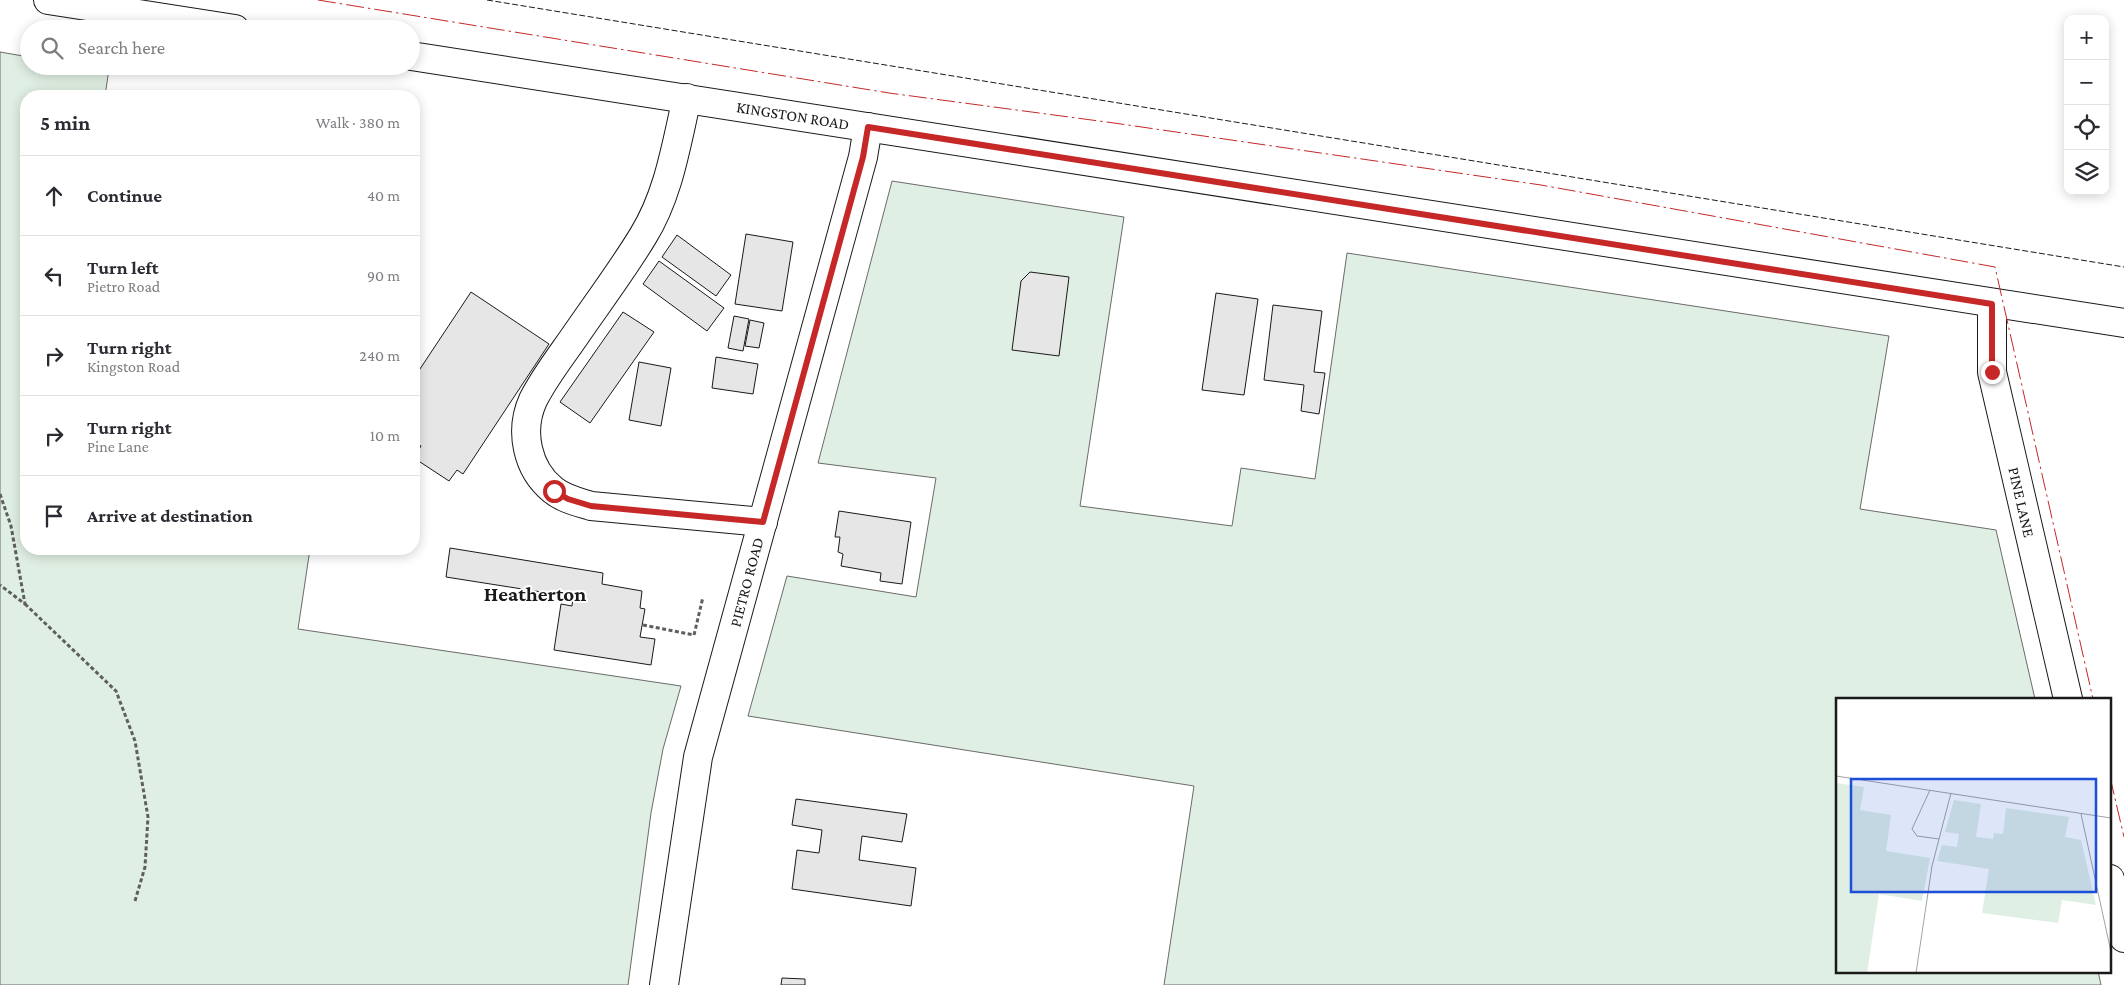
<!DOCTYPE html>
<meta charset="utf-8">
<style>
:root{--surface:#fff;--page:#f7f7f7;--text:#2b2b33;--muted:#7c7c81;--line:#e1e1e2}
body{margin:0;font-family:"Crimson Pro",serif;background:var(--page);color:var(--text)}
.controls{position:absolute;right:15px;top:15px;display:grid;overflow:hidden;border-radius:10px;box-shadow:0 2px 12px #0003}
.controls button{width:45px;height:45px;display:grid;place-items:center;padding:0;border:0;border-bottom:1px solid var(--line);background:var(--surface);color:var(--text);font:25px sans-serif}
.stop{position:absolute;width:15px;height:15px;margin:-11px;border:4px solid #c62828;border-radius:50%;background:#fff}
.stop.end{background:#c62828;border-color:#fff;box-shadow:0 1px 5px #0008}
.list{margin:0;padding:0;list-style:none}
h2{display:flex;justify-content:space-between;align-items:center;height:65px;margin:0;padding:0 20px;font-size:21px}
h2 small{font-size:16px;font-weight:400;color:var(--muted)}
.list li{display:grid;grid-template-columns:32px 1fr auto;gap:15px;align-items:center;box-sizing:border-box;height:80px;padding:0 20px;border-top:1px solid var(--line)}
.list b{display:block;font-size:19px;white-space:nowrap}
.list p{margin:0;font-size:16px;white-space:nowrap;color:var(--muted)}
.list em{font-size:16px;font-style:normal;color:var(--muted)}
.icon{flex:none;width:28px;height:28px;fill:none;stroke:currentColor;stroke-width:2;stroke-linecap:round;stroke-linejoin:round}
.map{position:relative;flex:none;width:2124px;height:985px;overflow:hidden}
.search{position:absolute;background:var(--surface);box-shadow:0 2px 12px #0003;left:20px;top:20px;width:400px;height:55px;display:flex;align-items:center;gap:12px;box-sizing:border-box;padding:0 18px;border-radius:28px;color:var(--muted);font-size:19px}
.panel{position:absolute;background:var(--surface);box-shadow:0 2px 12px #0003;left:20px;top:90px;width:400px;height:465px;border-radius:20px}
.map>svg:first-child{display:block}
.green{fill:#e0efe3;stroke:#6a6a6a}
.building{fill:#e6e6e6;stroke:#1a1a1a}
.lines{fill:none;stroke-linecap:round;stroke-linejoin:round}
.minor-casing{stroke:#1a1a1a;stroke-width:30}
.major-casing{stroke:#1a1a1a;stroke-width:30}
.path{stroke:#5f5f5f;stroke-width:3;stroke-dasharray:4 2.5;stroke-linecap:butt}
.minor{stroke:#fff;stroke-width:28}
.major{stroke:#fff;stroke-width:28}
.fence{stroke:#1a1a1a;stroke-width:1;stroke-dasharray:6 2.5;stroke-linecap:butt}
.power{stroke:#c62828;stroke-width:1;stroke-dasharray:18 4 2.5 4;stroke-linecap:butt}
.route{stroke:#c62828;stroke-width:6}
.labels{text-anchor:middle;stroke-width:4;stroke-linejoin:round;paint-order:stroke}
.street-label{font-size:16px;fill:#1a1a1a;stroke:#fff}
.district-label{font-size:21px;font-weight:bold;fill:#1a1a1a;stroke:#fff}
.inset-road{fill:none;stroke:#a3a3a3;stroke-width:1}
.view{fill:#1d4ed8;fill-opacity:0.15;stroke:#1d4ed8;stroke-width:2.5}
.inset-edge{fill:none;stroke:#1a1a1a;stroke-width:2.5}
</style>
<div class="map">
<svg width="2124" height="985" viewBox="0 0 2124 985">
<rect width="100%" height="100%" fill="#fff"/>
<g class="green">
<path d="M 0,52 L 29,57 L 29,66 L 92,66 L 109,69 L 105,96 L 26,96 L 26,549 L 310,549 L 298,629 L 681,686 L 663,749 L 651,813 L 628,985 L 0,985 Z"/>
<path d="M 892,181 L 1124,217 L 1080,506 L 1232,526 L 1241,468 L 1315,479 L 1347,253 L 1889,336 L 1860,509 L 1996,530 L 2035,699 L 1838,699 L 1838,971 L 2098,971 L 2101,985 L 1164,985 L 1194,786 L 748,716 L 787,576 L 916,597 L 936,478 L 818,463 Z"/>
</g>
<g class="building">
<path d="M 746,234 L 793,242 L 782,311 L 735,304 Z"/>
<path d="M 677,235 L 731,275 L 716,296 L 662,257 Z"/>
<path d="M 659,261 L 724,308 L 707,331 L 643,284 Z"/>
<path d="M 1030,272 L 1069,277 L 1059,356 L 1012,350 L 1021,281 Z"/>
<path d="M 471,292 L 549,344 L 463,474 L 457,470 L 449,481 L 414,458 L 421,446 L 414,441 L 414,378 Z"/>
<path d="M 1216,293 L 1258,299 L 1244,395 L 1202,390 Z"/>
<path d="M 1273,305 L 1322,311 L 1314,372 L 1325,373 L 1319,414 L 1301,411 L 1304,385 L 1264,380 Z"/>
<path d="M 623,312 L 654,332 L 590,423 L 560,402 Z"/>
<path d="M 734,316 L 749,319 L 743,351 L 728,348 Z"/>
<path d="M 750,320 L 764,323 L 759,348 L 745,346 Z"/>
<path d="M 716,357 L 758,364 L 753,394 L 712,388 Z"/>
<path d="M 639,362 L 671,368 L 661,426 L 629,420 Z"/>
<path d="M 839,511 L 911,522 L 902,584 L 880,581 L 881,573 L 841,566 L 843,554 L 838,552 L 840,537 L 835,537 Z"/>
<path d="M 450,548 L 603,573 L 602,584 L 642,591 L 640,608 L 645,609 L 640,637 L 655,639 L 651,665 L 554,650 L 561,604 L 572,606 L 573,597 L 446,577 Z"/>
<path d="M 796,799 L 907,814 L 902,842 L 862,836 L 859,860 L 916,868 L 911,906 L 792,889 L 797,850 L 819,853 L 822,830 L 792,825 Z"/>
<path d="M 782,978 L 805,979 L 805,985 L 781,985 Z"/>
</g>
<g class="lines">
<defs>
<g id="minor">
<path d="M 687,98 C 676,145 669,194 643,236 C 623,269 599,301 577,333 C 562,355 545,376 533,400 C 519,431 527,469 553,490 C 564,499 578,502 591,506 L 763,522"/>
<path d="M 1992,304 L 1992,372 L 2068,699"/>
<path d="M 2110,879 L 2124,938"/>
<path d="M 664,985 L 698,757 L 863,157 L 868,127"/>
</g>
<g id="major">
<path d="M 48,0 L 235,29"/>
<path d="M 411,56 L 2124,323"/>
</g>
</defs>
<use href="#minor" class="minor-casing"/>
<use href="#major" class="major-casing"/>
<g class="path">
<path d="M 0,494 L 11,526 L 25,604 L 0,585"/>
<path d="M 25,604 L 116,691 L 135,741 L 148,817 L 145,867 L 135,901"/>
<path d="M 643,625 L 694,635 L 703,597"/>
</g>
<use href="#minor" class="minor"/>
<use href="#major" class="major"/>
<path class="fence" d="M 487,0 L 2124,267"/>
<g class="power">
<path d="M 318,0 L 889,93 L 1114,123 L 1541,185 L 1995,267 L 2093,699"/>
<path d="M 2110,777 L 2124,837"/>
</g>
</g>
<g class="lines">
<path class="route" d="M 554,491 L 568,499 L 591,506 L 763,522 L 863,157 L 868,127 L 1992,304 L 1992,372"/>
</g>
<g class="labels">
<g class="street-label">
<text transform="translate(793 115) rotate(9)" y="6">KINGSTON ROAD</text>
<text transform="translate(2022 502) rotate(77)" y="6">PINE LANE</text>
<text transform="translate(746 582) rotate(-75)" y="6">PIETRO ROAD</text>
</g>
<g class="district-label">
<text x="535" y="601">Heatherton</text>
</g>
</g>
<g transform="translate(1836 698)">
<rect width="275" height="275" fill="#fff"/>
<path d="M 0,85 L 28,89 L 24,112 L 55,117 L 50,153 L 94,160 L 86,203 L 43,196 L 31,275 L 0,275 ZM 118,102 L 145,106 L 140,139 L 157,141 L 158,135 L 167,136 L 170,110 L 233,119 L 229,139 L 245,142 L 260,207 L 226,202 L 222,225 L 146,215 L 153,171 L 101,163 L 106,147 L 121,149 L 123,136 L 109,134 Z" fill="#e0efe3"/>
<path class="inset-road" d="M 0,78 L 275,120M 94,92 L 76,131 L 81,138 L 103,141M 245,116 L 275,254M 80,275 L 96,168 L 115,95"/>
<path class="view" d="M 15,81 L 260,81 L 260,194 L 15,194 Z"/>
<rect width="275" height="275" class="inset-edge"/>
</g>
</svg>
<div class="controls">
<button>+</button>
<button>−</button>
<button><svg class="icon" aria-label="locate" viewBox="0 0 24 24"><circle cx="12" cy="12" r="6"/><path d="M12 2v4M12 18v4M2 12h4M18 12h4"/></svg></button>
<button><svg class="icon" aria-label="layers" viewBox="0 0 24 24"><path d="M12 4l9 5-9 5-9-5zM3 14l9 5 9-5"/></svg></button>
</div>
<div class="stop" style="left:554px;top:491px"></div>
<div class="stop end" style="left:1992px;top:372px"></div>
<div class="search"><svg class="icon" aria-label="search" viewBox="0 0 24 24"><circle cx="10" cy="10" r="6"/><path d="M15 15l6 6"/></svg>Search here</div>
<section class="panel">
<h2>5 min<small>Walk · 380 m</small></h2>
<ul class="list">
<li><svg class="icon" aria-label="ahead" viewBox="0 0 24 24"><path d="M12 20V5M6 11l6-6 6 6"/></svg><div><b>Continue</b></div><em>40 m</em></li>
<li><svg class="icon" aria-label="left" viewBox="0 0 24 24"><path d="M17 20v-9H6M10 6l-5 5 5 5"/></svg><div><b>Turn left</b><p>Pietro Road</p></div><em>90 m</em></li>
<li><svg class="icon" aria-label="right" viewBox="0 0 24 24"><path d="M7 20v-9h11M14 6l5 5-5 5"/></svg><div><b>Turn right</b><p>Kingston Road</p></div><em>240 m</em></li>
<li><svg class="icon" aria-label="right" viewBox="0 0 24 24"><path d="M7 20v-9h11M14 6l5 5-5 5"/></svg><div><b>Turn right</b><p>Pine Lane</p></div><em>10 m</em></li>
<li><svg class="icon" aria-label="arrive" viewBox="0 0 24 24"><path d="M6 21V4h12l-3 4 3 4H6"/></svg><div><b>Arrive at destination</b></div></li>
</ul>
</section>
</div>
